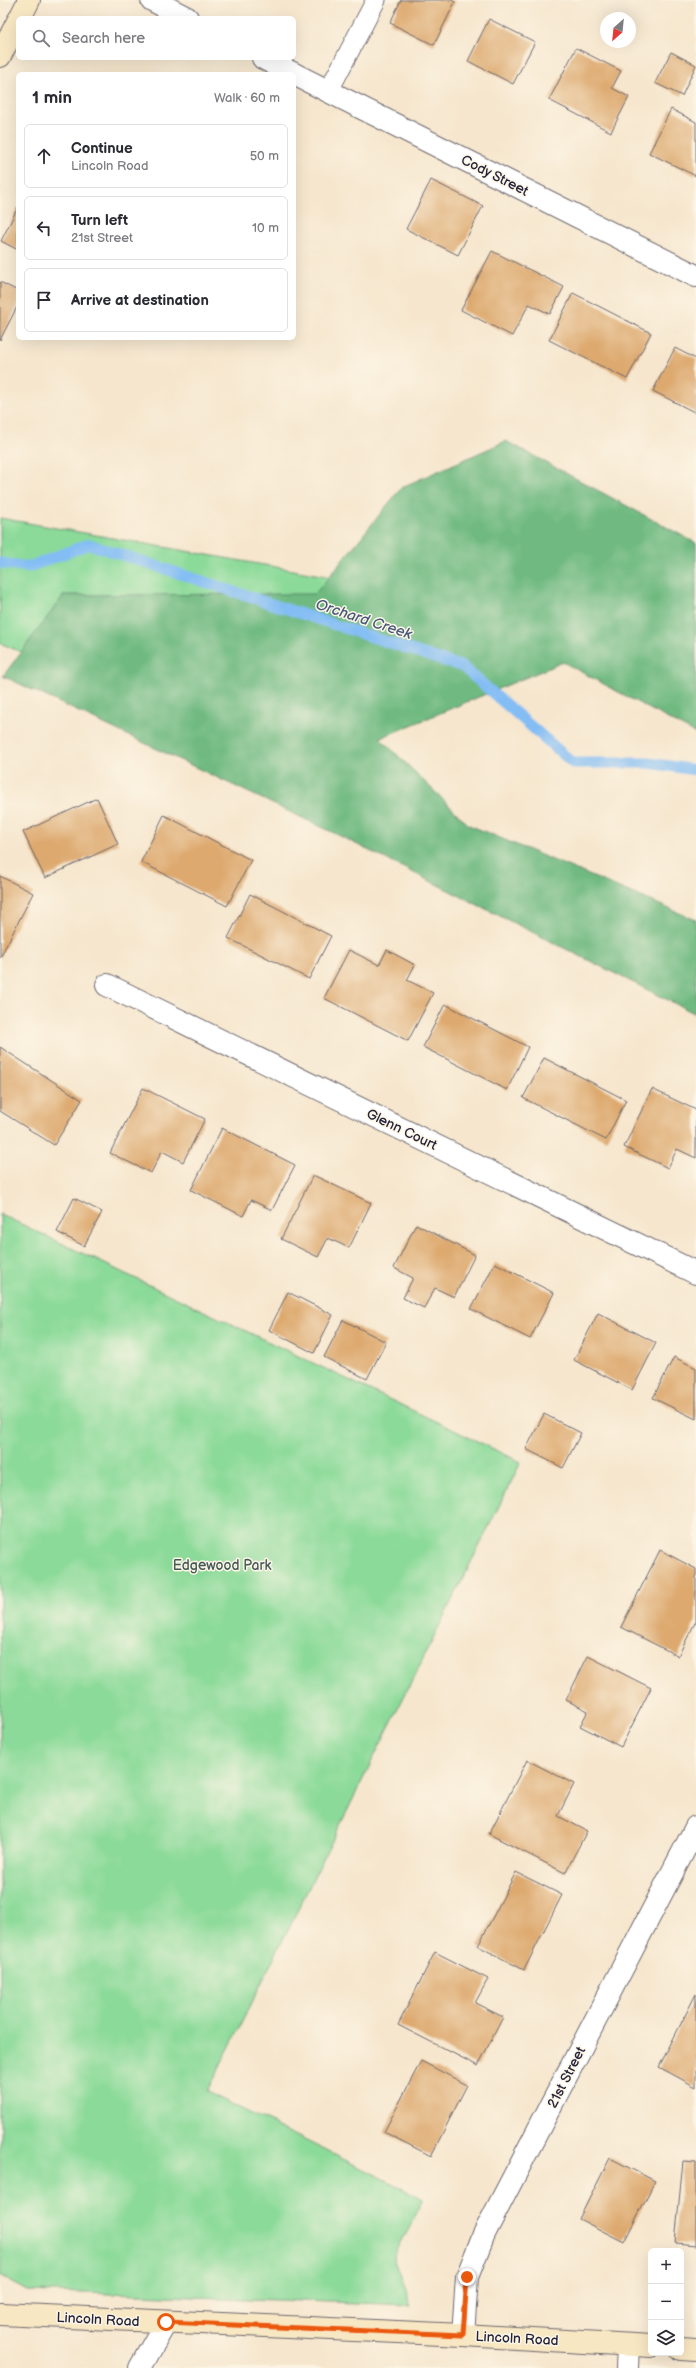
<!DOCTYPE html>
<meta charset="utf-8">
<style>
:root{--surface:#fff;--page:#f7f7f7;--text:#2b2b33;--muted:#7c7c81;--line:#e1e1e2}
body{margin:0;font-family:"Balsamiq Sans",sans-serif;background:var(--page);color:var(--text)}
.controls{position:absolute;right:12px;bottom:12px;display:grid;overflow:hidden;border-radius:6px;box-shadow:0 4px 16px #0002}
.controls button{width:36px;height:36px;display:grid;place-items:center;padding:0;border:0;border-bottom:1px solid var(--line);background:var(--surface);color:var(--text);font:20px sans-serif}
.compass{position:absolute;left:600px;top:12px;width:36px;height:36px;border-radius:50%;background:var(--surface);box-shadow:0 4px 16px #0002;rotate:207deg}
.stop{position:absolute;width:12px;height:12px;margin:-9px;border:3px solid #ea580c;border-radius:50%;background:#fff}
.stop.end{background:#ea580c;border-color:#fff;box-shadow:0 1px 4px #0008}
.list{margin:0;padding:0;list-style:none}
h2{display:flex;justify-content:space-between;align-items:center;height:52px;margin:0;padding:0 16px;font-size:17px}
h2 small{font-size:13px;font-weight:400;color:var(--muted)}
.list li{display:grid;grid-template-columns:26px 1fr auto;gap:12px;align-items:center;box-sizing:border-box;height:64px;margin:0 8px 8px;padding:0 8px;border:1px solid var(--line);border-radius:6px}
.list b{display:block;font-size:15px;white-space:nowrap}
.list p{margin:0;font-size:13px;white-space:nowrap;color:var(--muted)}
.list em{font-size:13px;font-style:normal;color:var(--muted)}
.icon{flex:none;width:22px;height:22px;fill:none;stroke:currentColor;stroke-width:2;stroke-linecap:round;stroke-linejoin:round}
.map{position:relative;flex:none;width:696px;height:2368px;overflow:hidden}
.search{position:absolute;background:var(--surface);box-shadow:0 4px 16px #0002;left:16px;top:16px;width:280px;height:44px;display:flex;align-items:center;gap:10px;box-sizing:border-box;padding:0 14px;border-radius:6px;color:var(--muted);font-size:15px}
.panel{position:absolute;background:var(--surface);box-shadow:0 4px 16px #0002;left:16px;top:72px;width:280px;height:268px;border-radius:6px}
.map>svg:first-child{display:block}
.green{fill:#8bda99;stroke:#567e6a}
.forest{fill:#70ba81;stroke:#496e5e}
.lines{fill:none;stroke-linecap:round;stroke-linejoin:round}
.stream{stroke:#83bdf4;stroke-width:11}
.building{fill:#dda96e}
.lane-casing{stroke:#6c676e;stroke-width:21}
.street-casing{stroke:#6c676e;stroke-width:24}
.secondary-casing{stroke:#6c676e;stroke-width:24}
.lane{stroke:#fff;stroke-width:19}
.street{stroke:#fff;stroke-width:22}
.secondary{stroke:#f8e7c3;stroke-width:22}
.route{stroke:#ea580c;stroke-width:5}
.labels{text-anchor:middle;stroke-width:3;stroke-linejoin:round;paint-order:stroke}
.street-label{font-size:14px;fill:#22223b;stroke:#fcf5e5}
.park-label{font-size:14px;fill:#425957;stroke:#fcf5e5}
.water-label{font-size:15px;font-style:italic;fill:#44587c;stroke:#fcf5e5}
</style>
<div class="map">
<svg width="696" height="2368" viewBox="0 0 696 2368">
<rect width="100%" height="100%" fill="#fcf5e5"/>
<filter id="ink" filterUnits="userSpaceOnUse"><feTurbulence type="fractalNoise" baseFrequency=".025" numOctaves="2"/><feDisplacementMap in="SourceGraphic" scale="8" xChannelSelector="R" yChannelSelector="G"/><feConvolveMatrix kernelMatrix="1 2 1 2 8 2 1 2 1" color-interpolation-filters="sRGB"/></filter>
<filter id="wash" filterUnits="userSpaceOnUse"><feTurbulence type="fractalNoise" baseFrequency=".012" numOctaves="4" result="noise"/><feDisplacementMap in="SourceGraphic" scale="16" xChannelSelector="R" yChannelSelector="G"/><feGaussianBlur stdDeviation="0.9" result="paint"/><feColorMatrix in="noise" values="0 0 0 0 0 0 0 0 0 0 0 0 0 0 0 0 0 1.4 0 .05"/><feComposite in="paint" operator="in"/></filter>
<g filter="url(#wash)">
<rect width="100%" height="100%" fill="#f6e6cd"/>
<g class="green">
<path d="M 0,518 L 405,590 L 48,664 L 0,643 Z"/>
<path d="M 0,1214 L 521,1462 L 207,2092 L 424,2199 L 393,2258 L 411,2305 L 28,2291 L 0,2276 Z"/>
</g>
<path class="forest" d="M 506,441 L 696,543 L 696,734 L 563,662 L 380,738 L 469,825 L 696,920 L 696,1014 L 334,833 L 3,676 L 64,595 L 315,594 L 402,487 Z"/>
<g class="lines">
<path class="stream" d="M 0,563 L 29,567 L 89,544 L 463,667 L 573,763 L 649,763 L 696,770"/>
</g>
<g id="blocks">
<g class="building">
<path d="M 401,0 L 451,0 L 455,2 L 434,45 L 390,23 Z"/>
<path d="M 489,19 L 535,42 L 513,84 L 468,61 Z"/>
<path d="M 576,48 L 621,71 L 612,88 L 629,97 L 611,132 L 549,100 Z"/>
<path d="M 671,52 L 696,65 L 682,96 L 655,83 Z"/>
<path d="M 671,109 L 696,122 L 696,176 L 649,153 Z"/>
<path d="M 431,180 L 483,206 L 458,255 L 406,229 Z"/>
<path d="M 18,207 L 18,250 L 1,241 Z"/>
<path d="M 492,251 L 564,287 L 550,314 L 529,304 L 512,336 L 461,310 Z"/>
<path d="M 0,282 L 18,291 L 18,305 L 0,340 Z"/>
<path d="M 573,293 L 651,333 L 627,379 L 549,340 Z"/>
<path d="M 675,348 L 696,359 L 696,413 L 653,391 Z"/>
<path d="M 97,798 L 118,844 L 45,878 L 23,832 Z"/>
<path d="M 164,815 L 251,860 L 227,906 L 141,862 Z"/>
<path d="M 0,876 L 33,893 L 0,958 Z"/>
<path d="M 250,894 L 331,936 L 309,979 L 228,938 Z"/>
<path d="M 349,950 L 379,965 L 387,950 L 415,965 L 407,980 L 433,993 L 408,1041 L 324,998 Z"/>
<path d="M 445,1004 L 528,1047 L 507,1090 L 423,1047 Z"/>
<path d="M 0,1047 L 82,1100 L 54,1145 L 0,1111 Z"/>
<path d="M 544,1058 L 626,1100 L 606,1140 L 523,1098 Z"/>
<path d="M 143,1088 L 205,1119 L 183,1162 L 162,1151 L 151,1173 L 110,1153 Z"/>
<path d="M 652,1089 L 696,1110 L 696,1158 L 677,1149 L 668,1168 L 624,1147 Z"/>
<path d="M 222,1128 L 295,1165 L 272,1210 L 251,1200 L 243,1216 L 191,1190 Z"/>
<path d="M 313,1175 L 371,1203 L 349,1248 L 328,1238 L 318,1257 L 281,1239 Z"/>
<path d="M 74,1198 L 102,1212 L 84,1246 L 57,1232 Z"/>
<path d="M 416,1224 L 475,1255 L 454,1297 L 435,1288 L 424,1308 L 403,1298 L 413,1278 L 394,1268 Z"/>
<path d="M 495,1263 L 554,1293 L 530,1339 L 471,1309 Z"/>
<path d="M 288,1292 L 333,1315 L 314,1353 L 269,1330 Z"/>
<path d="M 598,1313 L 656,1343 L 632,1390 L 574,1360 Z"/>
<path d="M 343,1320 L 386,1342 L 367,1379 L 324,1357 Z"/>
<path d="M 674,1357 L 696,1368 L 696,1419 L 653,1398 Z"/>
<path d="M 544,1414 L 581,1433 L 563,1468 L 526,1449 Z"/>
<path d="M 660,1550 L 696,1569 L 696,1621 L 678,1656 L 621,1627 Z"/>
<path d="M 588,1656 L 651,1688 L 621,1747 L 580,1726 L 588,1711 L 566,1700 Z"/>
<path d="M 527,1760 L 574,1784 L 558,1816 L 587,1831 L 565,1873 L 489,1834 Z"/>
<path d="M 516,1872 L 562,1895 L 524,1970 L 478,1946 Z"/>
<path d="M 435,1952 L 488,1979 L 475,2003 L 503,2017 L 478,2066 L 398,2025 Z"/>
<path d="M 696,1994 L 696,2087 L 659,2067 Z"/>
<path d="M 421,2061 L 467,2085 L 431,2156 L 384,2132 Z"/>
<path d="M 610,2158 L 655,2181 L 624,2242 L 579,2219 Z"/>
<path d="M 683,2161 L 696,2162 L 696,2245 L 675,2243 Z"/>
</g>
</g>
</g>
<g filter="url(#ink)">
<use href="#blocks" fill-opacity="0" stroke="#6c676e" stroke-width="1"/>
<g class="lines">
<defs>
<path id="lane" d="M 328,92 L 376,0"/>
<g id="street">
<path d="M 152,0 L 187,18"/>
<path d="M 263,58 L 294,74"/>
<path d="M 294,74 L 696,276"/>
<path d="M 107,985 L 696,1273"/>
<path d="M 463,2335 L 467,2277 L 484,2234 L 696,1827"/>
<path d="M 140,2368 L 166,2322"/>
<path d="M 627,2368 L 628,2345"/>
</g>
<g id="secondary">
<path d="M 20,18 L 29,0"/>
<path d="M 0,56 L 18,21"/>
<path d="M 0,2314 L 463,2335 L 651,2346"/>
<path d="M 681,2349 L 696,2350"/>
</g>
</defs>
<use href="#lane" class="lane-casing"/>
<use href="#street" class="street-casing"/>
<use href="#secondary" class="secondary-casing"/>
<use href="#lane" class="lane"/>
<use href="#street" class="street"/>
<use href="#secondary" class="secondary"/>
</g>
</g>
<g class="lines" filter="url(#ink)">
<path class="route" d="M 166,2322 L 463,2335 L 467,2277"/>
</g>
<g class="labels">
<g class="street-label">
<text transform="translate(495 175) rotate(27)" y="5">Cody Street</text>
<text transform="translate(402 1129) rotate(26)" y="5">Glenn Court</text>
<text transform="translate(566 2077) rotate(-63)" y="5">21st Street</text>
<text transform="translate(98 2319) rotate(3)" y="5">Lincoln Road</text>
<text transform="translate(517 2338) rotate(3)" y="5">Lincoln Road</text>
</g>
<g class="park-label">
<text x="222" y="1570">Edgewood Park</text>
</g>
<g class="water-label">
<text transform="translate(364 619) rotate(18)" y="5">Orchard Creek</text>
</g>
</g>
</svg>
<div class="controls">
<button>+</button>
<button>−</button>
<button><svg class="icon" aria-label="layers" viewBox="0 0 24 24"><path d="M12 4l9 5-9 5-9-5zM3 14l9 5 9-5"/></svg></button>
</div>
<svg class="compass" viewBox="-18 -18 36 36"><path d="M0-13l5 13h-10z" fill="#e53935"/><path d="M0 13l5-13h-10z" fill="#7c7c81"/></svg>
<div class="stop" style="left:166px;top:2322px"></div>
<div class="stop end" style="left:467px;top:2277px"></div>
<div class="search"><svg class="icon" aria-label="search" viewBox="0 0 24 24"><circle cx="10" cy="10" r="6"/><path d="M15 15l6 6"/></svg>Search here</div>
<section class="panel">
<h2>1 min<small>Walk · 60 m</small></h2>
<ul class="list">
<li><svg class="icon" aria-label="ahead" viewBox="0 0 24 24"><path d="M12 20V5M6 11l6-6 6 6"/></svg><div><b>Continue</b><p>Lincoln Road</p></div><em>50 m</em></li>
<li><svg class="icon" aria-label="left" viewBox="0 0 24 24"><path d="M17 20v-9H6M10 6l-5 5 5 5"/></svg><div><b>Turn left</b><p>21st Street</p></div><em>10 m</em></li>
<li><svg class="icon" aria-label="arrive" viewBox="0 0 24 24"><path d="M6 21V4h12l-3 4 3 4H6"/></svg><div><b>Arrive at destination</b></div></li>
</ul>
</section>
</div>
